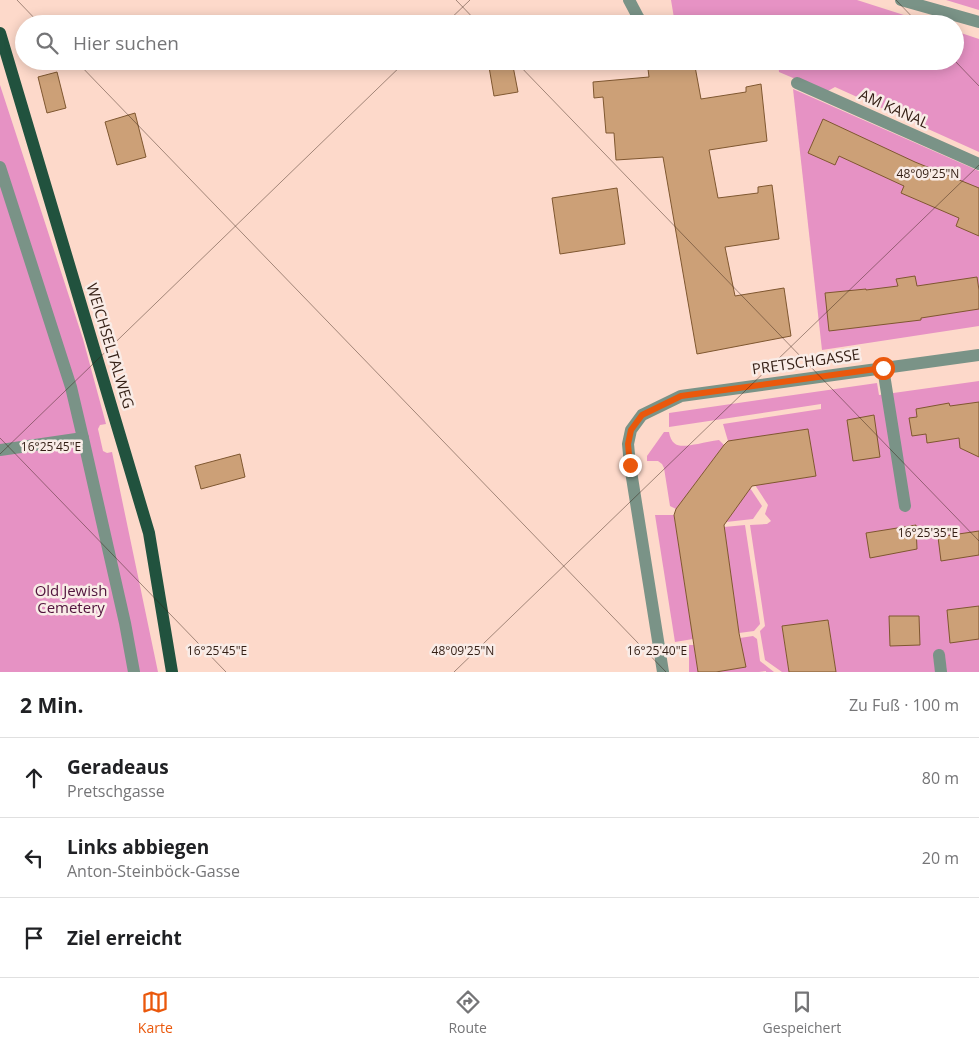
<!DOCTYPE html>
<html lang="de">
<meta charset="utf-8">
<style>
:root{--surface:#fff;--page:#f2f2f2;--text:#202124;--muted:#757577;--line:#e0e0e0;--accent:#ea580c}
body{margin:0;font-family:"Open Sans",sans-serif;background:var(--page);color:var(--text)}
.stop{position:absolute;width:15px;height:15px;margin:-11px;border:4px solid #ea580c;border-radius:50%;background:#fff}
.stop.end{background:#ea580c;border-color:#fff;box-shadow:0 1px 5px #0008}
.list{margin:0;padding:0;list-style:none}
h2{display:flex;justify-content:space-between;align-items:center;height:65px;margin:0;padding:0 20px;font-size:21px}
h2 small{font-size:16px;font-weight:400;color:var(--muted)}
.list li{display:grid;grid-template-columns:32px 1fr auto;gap:15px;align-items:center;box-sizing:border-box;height:80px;padding:0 20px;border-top:1px solid var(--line)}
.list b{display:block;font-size:19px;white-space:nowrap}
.list p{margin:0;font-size:16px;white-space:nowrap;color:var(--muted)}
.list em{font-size:16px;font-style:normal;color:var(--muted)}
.icon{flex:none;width:28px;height:28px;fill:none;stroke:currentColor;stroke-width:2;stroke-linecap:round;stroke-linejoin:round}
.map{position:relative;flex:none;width:979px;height:672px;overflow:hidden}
.search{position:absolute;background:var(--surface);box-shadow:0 2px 12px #0003;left:15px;right:15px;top:15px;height:55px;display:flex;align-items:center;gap:12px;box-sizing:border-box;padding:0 18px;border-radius:28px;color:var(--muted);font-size:19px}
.sheet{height:305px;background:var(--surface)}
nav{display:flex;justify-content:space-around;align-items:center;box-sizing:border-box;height:70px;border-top:1px solid var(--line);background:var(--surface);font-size:14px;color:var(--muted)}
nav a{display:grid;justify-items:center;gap:2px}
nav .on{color:var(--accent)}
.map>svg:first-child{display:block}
.green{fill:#e692c4}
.building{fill:#cca077;stroke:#7f5730}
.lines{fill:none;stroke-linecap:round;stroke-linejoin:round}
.minor{stroke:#7a9387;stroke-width:12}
.major{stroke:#21523e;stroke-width:12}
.route{stroke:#ea580c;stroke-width:6}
.ticks{fill:none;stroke:#331e14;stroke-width:1;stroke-opacity:0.45}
.labels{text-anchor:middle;stroke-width:5;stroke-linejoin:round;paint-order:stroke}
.street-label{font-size:15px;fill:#331e14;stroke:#f9ece7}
.park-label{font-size:15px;fill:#50133c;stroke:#f9ece7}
.ticks-label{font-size:12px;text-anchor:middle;fill:#331e14;stroke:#f9ece7;stroke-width:5;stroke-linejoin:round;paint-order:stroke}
</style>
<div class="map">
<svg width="979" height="672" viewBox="0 0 979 672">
<rect width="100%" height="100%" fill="#fdd9ca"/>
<g class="green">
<path d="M 671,0 L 857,0 L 932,24 L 675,24 Z"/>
<path d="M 946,0 L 979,0 L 979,10 Z"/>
<path d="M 955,31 L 979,39 L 979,152 L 835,87 L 826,92 L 779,72 L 778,61 L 955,61 Z"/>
<path d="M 0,85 L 83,339 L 106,424 L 100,425 L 98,429 L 103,451 L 107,453 L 112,452 L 158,672 L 0,672 Z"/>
<path d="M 793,89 L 979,171 L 979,326 L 822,350 Z"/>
<path d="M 979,381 L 979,672 L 836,672 L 828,620 L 782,627 L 789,672 L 782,672 L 765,660 L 760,631 L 765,626 L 750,525 L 767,524 L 771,521 L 765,514 L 768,505 L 755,485 L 816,476 L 808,430 L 728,441 L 723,424 L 821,409 L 821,404 L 669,427 L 669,413 L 877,383 L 879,395 Z"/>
<path d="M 664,432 L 669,432 C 672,450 684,446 698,444 C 705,442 712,441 719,440 L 724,445 L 676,509 L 670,506 L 664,468 L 662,464 L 658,461 L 647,461 L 647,456 Z"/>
<path d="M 750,488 L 762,506 L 753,519 L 726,522 Z"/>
<path d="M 655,515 L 674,515 L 693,639 L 675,642 Z"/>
<path d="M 745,525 L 760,624 L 754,631 L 739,633 L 724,527 Z"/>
<path d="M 753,636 L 757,639 L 760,661 L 774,672 L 766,672 L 766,671 L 759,672 L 716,672 L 745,667 L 740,638 Z"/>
<path d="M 689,645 L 694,645 L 698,672 L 689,672 Z"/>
</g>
<g class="building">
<path d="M 488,61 L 512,61 L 518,92 L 494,96 Z"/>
<path d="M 647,61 L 694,61 L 701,99 L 746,92 L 746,87 L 761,84 L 767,141 L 709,150 L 718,198 L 758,193 L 758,187 L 772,185 L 779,239 L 725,247 L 735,296 L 784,288 L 791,336 L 697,354 L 663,157 L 616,160 L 614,133 L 606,133 L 603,97 L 594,98 L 593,82 L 649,77 Z"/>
<path d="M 57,72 L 66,108 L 47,113 L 38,77 Z"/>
<path d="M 135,113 L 146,157 L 117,165 L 105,122 Z"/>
<path d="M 823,119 L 915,162 L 979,188 L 979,236 L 956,226 L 959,218 L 901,193 L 904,186 L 839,156 L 835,165 L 808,153 Z"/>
<path d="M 617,188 L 625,244 L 560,254 L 552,198 Z"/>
<path d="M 915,276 L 917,286 L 977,277 L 979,290 L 979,309 L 921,318 L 921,320 L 829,331 L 825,293 L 866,289 L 866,290 L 898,286 L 896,279 Z"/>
<path d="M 979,402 L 979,457 L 960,448 L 959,438 L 927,443 L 926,434 L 912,436 L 909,418 L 917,417 L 916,409 L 949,403 L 950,406 Z"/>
<path d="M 874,415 L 880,457 L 853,461 L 847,420 Z"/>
<path d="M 808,429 L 816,476 L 752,486 L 724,525 L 739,633 L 746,667 L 716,672 L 698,672 L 674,515 L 676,509 L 724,445 L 728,441 Z"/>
<path d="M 240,454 L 245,477 L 201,489 L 195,466 Z"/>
<path d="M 916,525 L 917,549 L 870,558 L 866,533 Z"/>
<path d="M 979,531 L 979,555 L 941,561 L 938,537 Z"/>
<path d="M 979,606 L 979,639 L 950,643 L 947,610 Z"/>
<path d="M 889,616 L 919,616 L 920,645 L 890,646 Z"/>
<path d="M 828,620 L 836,672 L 789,672 L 782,626 Z"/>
</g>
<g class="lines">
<g class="minor">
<path d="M 629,0 L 638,17 L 643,24"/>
<path d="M 901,0 L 979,22"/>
<path d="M 797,83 L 979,164"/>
<path d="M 0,167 L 71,387 L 83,438 L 125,623 L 134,672"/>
<path d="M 883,368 L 905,506"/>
<path d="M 0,450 L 83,438"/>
<path d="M 939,655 L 941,672"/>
<path d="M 663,672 L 630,465 L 628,444 L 631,430 L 642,415 L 681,396 L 979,355"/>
</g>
<path class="major" d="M 0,33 L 149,533 L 172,672"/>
</g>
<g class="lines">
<path class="route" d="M 630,465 L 628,444 L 631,430 L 642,415 L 681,396 L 883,368"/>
</g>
<path class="ticks" d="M 17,0 L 40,24M 456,0 L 479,24M 896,0 L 919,24M 445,24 L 470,0M 76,61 L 666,672M 515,61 L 979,541M 955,61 L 979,86M 0,438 L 226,672M 0,454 L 406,61M 454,672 L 979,165"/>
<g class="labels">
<g class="street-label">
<text transform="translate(894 109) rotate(24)" y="5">AM KANAL</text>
<text transform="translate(110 346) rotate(73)" y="5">WEICHSELTALWEG</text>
<text transform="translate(806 362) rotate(-8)" y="5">PRETSCHGASSE</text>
</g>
<g class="park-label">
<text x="71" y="596">Old Jewish<tspan x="71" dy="17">Cemetery</tspan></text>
</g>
</g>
<g class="ticks-label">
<text x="928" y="178">48°09'25"N</text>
<text x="51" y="451">16°25'45"E</text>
<text x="928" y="537">16°25'35"E</text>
<text x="217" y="655">16°25'45"E</text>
<text x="657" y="655">16°25'40"E</text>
<text x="463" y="655">48°09'25"N</text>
</g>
</svg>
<div class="stop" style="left:883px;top:368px"></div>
<div class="stop end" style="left:630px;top:465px"></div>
<div class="search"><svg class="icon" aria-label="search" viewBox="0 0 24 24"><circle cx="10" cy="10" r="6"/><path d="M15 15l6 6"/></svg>Hier suchen</div>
</div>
<section class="sheet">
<h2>2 Min.<small>Zu Fuß · 100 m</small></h2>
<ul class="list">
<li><svg class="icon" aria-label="ahead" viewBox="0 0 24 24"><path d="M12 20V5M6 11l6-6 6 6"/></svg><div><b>Geradeaus</b><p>Pretschgasse</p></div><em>80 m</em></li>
<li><svg class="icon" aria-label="left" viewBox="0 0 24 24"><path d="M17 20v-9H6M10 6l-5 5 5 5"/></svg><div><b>Links abbiegen</b><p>Anton-Steinböck-Gasse</p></div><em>20 m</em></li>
<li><svg class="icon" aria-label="arrive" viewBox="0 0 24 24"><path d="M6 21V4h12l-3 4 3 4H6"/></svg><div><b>Ziel erreicht</b></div></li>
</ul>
</section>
<nav>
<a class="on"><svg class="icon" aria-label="map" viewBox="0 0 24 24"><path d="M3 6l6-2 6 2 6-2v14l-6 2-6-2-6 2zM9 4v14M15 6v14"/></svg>Karte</a>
<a><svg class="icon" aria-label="directions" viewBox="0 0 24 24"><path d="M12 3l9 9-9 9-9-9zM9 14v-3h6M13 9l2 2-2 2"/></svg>Route</a>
<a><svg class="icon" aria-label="saved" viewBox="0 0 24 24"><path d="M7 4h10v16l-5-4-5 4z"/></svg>Gespeichert</a>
</nav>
